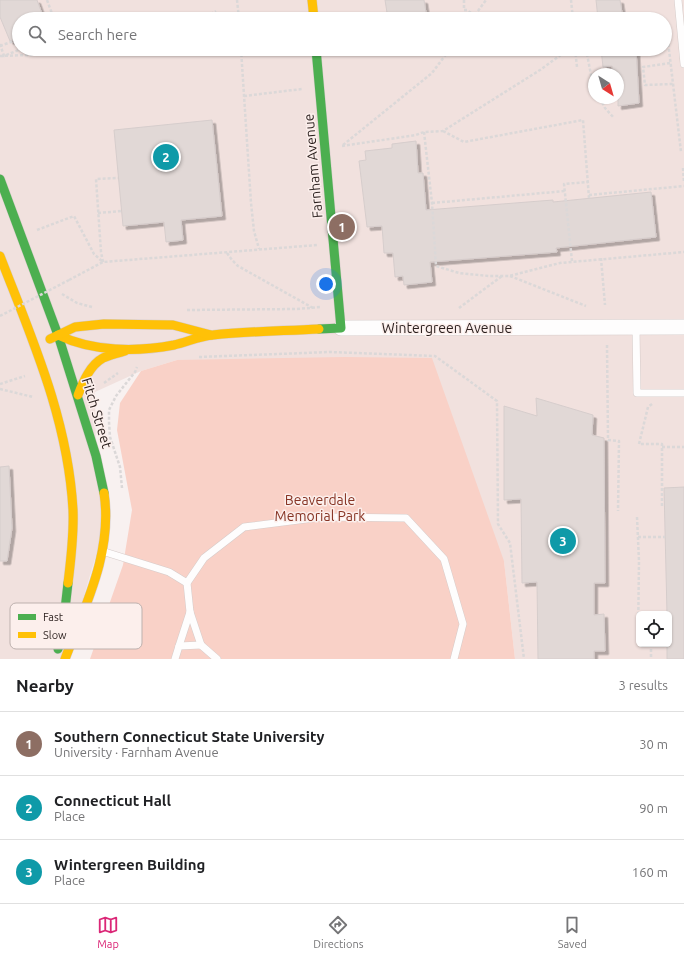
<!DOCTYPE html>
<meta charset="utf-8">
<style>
:root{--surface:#fff;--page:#f6f6f6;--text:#202124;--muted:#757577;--line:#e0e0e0;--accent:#db2777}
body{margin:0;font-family:Ubuntu,sans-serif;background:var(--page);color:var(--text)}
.controls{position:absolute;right:12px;bottom:12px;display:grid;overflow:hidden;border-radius:6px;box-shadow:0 1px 3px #0004}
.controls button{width:36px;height:36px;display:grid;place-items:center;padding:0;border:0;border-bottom:1px solid var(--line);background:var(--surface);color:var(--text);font:20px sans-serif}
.compass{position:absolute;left:588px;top:68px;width:36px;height:36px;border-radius:50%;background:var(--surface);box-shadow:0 1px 3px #0004;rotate:143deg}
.you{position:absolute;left:326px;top:284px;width:14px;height:14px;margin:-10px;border:3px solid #fff;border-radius:50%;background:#1a73e8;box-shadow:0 0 0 6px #1a73e833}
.badge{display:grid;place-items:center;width:26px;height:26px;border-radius:50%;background:var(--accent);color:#fff;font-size:13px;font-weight:700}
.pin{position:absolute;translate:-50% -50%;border:2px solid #fff;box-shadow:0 1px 4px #0006}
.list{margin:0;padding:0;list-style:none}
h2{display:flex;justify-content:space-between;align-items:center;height:52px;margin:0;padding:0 16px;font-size:17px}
h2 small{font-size:13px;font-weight:400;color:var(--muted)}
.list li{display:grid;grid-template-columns:26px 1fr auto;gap:12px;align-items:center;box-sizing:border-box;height:64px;padding:0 16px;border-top:1px solid var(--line)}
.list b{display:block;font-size:15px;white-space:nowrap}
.list p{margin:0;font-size:13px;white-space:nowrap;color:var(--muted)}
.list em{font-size:13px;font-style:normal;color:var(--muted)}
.icon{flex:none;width:22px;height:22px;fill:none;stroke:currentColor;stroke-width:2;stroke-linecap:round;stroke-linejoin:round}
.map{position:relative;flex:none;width:684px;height:659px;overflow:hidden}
.search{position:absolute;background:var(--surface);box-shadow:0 1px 3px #0004;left:12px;right:12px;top:12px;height:44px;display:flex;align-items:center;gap:10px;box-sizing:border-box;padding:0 14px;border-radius:22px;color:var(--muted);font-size:15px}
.sheet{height:244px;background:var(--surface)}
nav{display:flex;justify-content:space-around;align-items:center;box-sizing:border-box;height:56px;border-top:1px solid var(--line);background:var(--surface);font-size:11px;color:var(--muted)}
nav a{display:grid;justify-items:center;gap:2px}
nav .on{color:var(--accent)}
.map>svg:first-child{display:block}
.built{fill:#f1e1de;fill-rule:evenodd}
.green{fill:#f9d1c7}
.building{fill:#e1d8d6;stroke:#d6cdcc;filter:url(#shadow)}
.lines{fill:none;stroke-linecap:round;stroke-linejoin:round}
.lane-casing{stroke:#d6ccca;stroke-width:8}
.street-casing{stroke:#d6ccca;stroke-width:16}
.fast-casing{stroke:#d6ccca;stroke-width:10}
.slow-casing{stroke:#d6ccca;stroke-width:10}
.path{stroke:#dbd8d8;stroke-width:2.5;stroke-dasharray:3 2;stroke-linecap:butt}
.lane{stroke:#fefdfd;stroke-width:7}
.street{stroke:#fefdfd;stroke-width:15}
.fast{stroke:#4caf50;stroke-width:9}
.slow{stroke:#ffc107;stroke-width:9}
.path-bridge{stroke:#dbd8d8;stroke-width:2.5;stroke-dasharray:3 2;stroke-linecap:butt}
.labels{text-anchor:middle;stroke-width:3;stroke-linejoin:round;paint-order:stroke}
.street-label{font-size:14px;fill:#2a1f1d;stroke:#fcefec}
.park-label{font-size:14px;fill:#873424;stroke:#fcefec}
.key{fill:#fcefec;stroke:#bdb1ae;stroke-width:1}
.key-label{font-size:11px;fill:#2a1f1d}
</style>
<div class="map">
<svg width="684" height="659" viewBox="0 0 684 659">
<defs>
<filter id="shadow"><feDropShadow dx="3.5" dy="3.5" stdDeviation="0" flood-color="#0004"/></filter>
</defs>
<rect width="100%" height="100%" fill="#f8f1f0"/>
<path class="built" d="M 0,0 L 684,0 L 684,659 L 515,659 L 504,561 L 177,360 L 141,371 L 95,392 L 96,456 L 106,522 L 65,659 L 0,659 ZM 19,19 L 665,19 L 665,49 L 19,49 ZM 594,74 L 618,74 L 618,98 L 594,98 ZM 639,614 L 669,614 L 669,644 L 639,644 Z"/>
<path class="green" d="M 344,357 L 432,358 L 504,561 L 515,659 L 90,659 L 123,565 L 132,510 L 117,430 L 120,403 L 141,371 L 177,360 Z"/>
<g class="building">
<path d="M 0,0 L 37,0 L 44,19 L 19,19 L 19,38 L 10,41 L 0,17 Z"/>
<path d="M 385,0 L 424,0 L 427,19 L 388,19 Z"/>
<path d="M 596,0 L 620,0 L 623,19 L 598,19 Z"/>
<path d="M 601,49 L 636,49 L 639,103 L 618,106 L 618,74 L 613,74 L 612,66 L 603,67 Z"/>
<path d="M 212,120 L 222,216 L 181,220 L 183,240 L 166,242 L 164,222 L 123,226 L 114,130 Z"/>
<path d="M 416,141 L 418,173 L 423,173 L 426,210 L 553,200 L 553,202 L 651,192 L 656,237 L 556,248 L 557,252 L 430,262 L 432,282 L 404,285 L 403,276 L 395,277 L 393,253 L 384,253 L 382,226 L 367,227 L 359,161 L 366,160 L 365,151 L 392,148 L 392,144 Z"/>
<path d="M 536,398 L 593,415 L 592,435 L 604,438 L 605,583 L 594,583 L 594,615 L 604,614 L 605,651 L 594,651 L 594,659 L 538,659 L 537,582 L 522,583 L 521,499 L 504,500 L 504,406 L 537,416 Z"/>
<path d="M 9,466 L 12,528 L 7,561 L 0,561 L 0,467 Z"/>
<path d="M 684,487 L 684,659 L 667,659 L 667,644 L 669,644 L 669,614 L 667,614 L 664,488 Z"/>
</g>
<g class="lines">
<defs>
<g id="lane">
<path d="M 678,0 L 684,64"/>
<path d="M 636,327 L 637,393 L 684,393"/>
<path d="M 105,552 L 169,572 L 187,583"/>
<path d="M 179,646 L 190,612"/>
<path d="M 175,659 L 179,646 L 201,645"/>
<path d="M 217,659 L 201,645 L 190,612 L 187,583 L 204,558 L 244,527 L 322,517 L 406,518 L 444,559 L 463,624 L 454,659"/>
</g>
<path id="street" d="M 341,328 L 684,327"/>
<g id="fast">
<path d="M 316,49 L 341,328 L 319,329"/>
<path d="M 0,179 L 58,335 L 96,456 L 104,493"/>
<path d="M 58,649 L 63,627 L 68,583"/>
</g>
<g id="slow">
<path d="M 312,0 L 314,19"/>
<path d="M 0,256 C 32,339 68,419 73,510 C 74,534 71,559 68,583"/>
<path d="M 58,335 C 93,352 137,352 174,345 C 187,342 200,336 213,335 C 248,331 284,331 319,329"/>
<path d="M 50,339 L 75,327 L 104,324 L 173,325 L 211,335"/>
<path d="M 78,395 C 83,382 90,365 103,358 C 110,355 118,353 125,351"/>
<path d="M 65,659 C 85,606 113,552 104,493"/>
</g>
</defs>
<use href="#lane" class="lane-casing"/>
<use href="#street" class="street-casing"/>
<use href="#fast" class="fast-casing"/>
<use href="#slow" class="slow-casing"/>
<g class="path">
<path d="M 47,0 L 54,19"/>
<path d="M 237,0 L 239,19"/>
<path d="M 464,0 L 464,10 L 467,10 L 475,16"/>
<path d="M 571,0 L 573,19"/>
<path d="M 202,19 L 216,11"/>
<path d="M 472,19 L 486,0"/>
<path d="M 669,29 L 668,41 L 681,152"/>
<path d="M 0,44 L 4,56 L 21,49"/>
<path d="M 0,46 L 19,39"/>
<path d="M 241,49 L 251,203 L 254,231 L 259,249"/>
<path d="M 575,49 L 577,67"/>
<path d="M 586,49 L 592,80 L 594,85"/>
<path d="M 0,56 L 142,51 L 146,49"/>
<path d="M 670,63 L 643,67 L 645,85 L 673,84"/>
<path d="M 244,96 L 302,89"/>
<path d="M 600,98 L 605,108 L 614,118"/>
<path d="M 443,131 L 464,142 L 583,120 L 589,198"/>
<path d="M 424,132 L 432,203 L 436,266 L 459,273 L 489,276 L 509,276 L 560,263 L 684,252"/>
<path d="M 343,145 L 432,73 L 450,49"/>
<path d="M 342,146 L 416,135 L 424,132 L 443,131 L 540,70 L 569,49"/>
<path d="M 683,168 L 684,183"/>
<path d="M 589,195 L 684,186"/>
<path d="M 432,203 L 565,191"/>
<path d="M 98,213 L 122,211"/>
<path d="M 37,230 L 74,216 L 94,254 L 103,262"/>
<path d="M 227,253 L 232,260 L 238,266 L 313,308"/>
<path d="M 601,258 L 605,305"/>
<path d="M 572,261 L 564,184 L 588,182"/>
<path d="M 103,262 L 101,252 L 96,179 L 118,178"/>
<path d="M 510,276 L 586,306"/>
<path d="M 69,280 L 103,262 L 317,245"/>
<path d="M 62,294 L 77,303 L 92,307"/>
<path d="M 459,308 L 502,276"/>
<path d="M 187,310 L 297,309 L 321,307"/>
<path d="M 607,345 L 608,440 L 619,441 L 618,511"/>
<path d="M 199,357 L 330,352 L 435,356 L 497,401 L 498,524 L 510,543 L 524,659"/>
<path d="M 104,383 L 118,373"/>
<path d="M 0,384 L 25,376"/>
<path d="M 0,389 L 33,397"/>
<path d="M 652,404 L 648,407 L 639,444 L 662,444 L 662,507"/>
<path d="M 662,447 L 684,447"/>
<path d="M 122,488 L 120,467 L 110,437 L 109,422 L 109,410 L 116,396 L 135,372 L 137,367"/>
<path d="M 637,517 L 639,561 L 638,639 L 639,639"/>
<path d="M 638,537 L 665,537"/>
<path d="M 651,644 L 651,659"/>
</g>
<use href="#lane" class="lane"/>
<use href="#street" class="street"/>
<use href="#fast" class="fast"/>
<use href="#slow" class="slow"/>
<path class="path-bridge" d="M 0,316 L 69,280"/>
</g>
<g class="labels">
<g class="street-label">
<text transform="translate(313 166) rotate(-95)" y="5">Farnham Avenue</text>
<text x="447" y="333">Wintergreen Avenue</text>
<text transform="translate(97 413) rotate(73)" y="5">Fitch Street</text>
</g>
<g class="park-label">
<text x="320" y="505">Beaverdale<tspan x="320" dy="16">Memorial Park</tspan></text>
</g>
</g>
<rect x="10" y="603" width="132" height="46" rx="6" class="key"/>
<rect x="18" y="614" width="18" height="6" fill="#4caf50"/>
<rect x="18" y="632" width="18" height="6" fill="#ffc107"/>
<g class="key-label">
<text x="43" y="621">Fast</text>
<text x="43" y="639">Slow</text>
</g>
</svg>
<div class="controls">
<button><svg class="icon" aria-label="locate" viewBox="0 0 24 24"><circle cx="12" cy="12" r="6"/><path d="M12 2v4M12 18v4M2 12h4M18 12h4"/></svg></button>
</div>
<svg class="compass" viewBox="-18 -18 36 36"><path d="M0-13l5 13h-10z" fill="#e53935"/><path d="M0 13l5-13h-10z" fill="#757577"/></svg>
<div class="you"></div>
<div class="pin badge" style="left:342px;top:227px;background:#8d6e63">1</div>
<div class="pin badge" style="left:166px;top:157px;background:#0f9aa8">2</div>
<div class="pin badge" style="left:563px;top:541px;background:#0f9aa8">3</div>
<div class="search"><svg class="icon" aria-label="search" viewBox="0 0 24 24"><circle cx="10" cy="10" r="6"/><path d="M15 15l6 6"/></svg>Search here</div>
</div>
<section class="sheet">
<h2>Nearby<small>3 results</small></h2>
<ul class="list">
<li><span class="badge" style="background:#8d6e63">1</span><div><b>Southern Connecticut State University</b><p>University · Farnham Avenue</p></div><em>30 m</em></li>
<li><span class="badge" style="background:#0f9aa8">2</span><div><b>Connecticut Hall</b><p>Place</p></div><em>90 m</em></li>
<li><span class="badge" style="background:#0f9aa8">3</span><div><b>Wintergreen Building</b><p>Place</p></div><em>160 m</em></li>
</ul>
</section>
<nav>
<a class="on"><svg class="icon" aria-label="map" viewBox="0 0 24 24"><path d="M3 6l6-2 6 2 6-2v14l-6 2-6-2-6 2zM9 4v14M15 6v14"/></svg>Map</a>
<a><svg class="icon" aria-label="directions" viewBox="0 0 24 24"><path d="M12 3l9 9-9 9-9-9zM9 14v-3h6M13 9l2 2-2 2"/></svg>Directions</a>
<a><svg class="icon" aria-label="saved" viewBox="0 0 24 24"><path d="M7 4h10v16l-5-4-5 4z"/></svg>Saved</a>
</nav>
